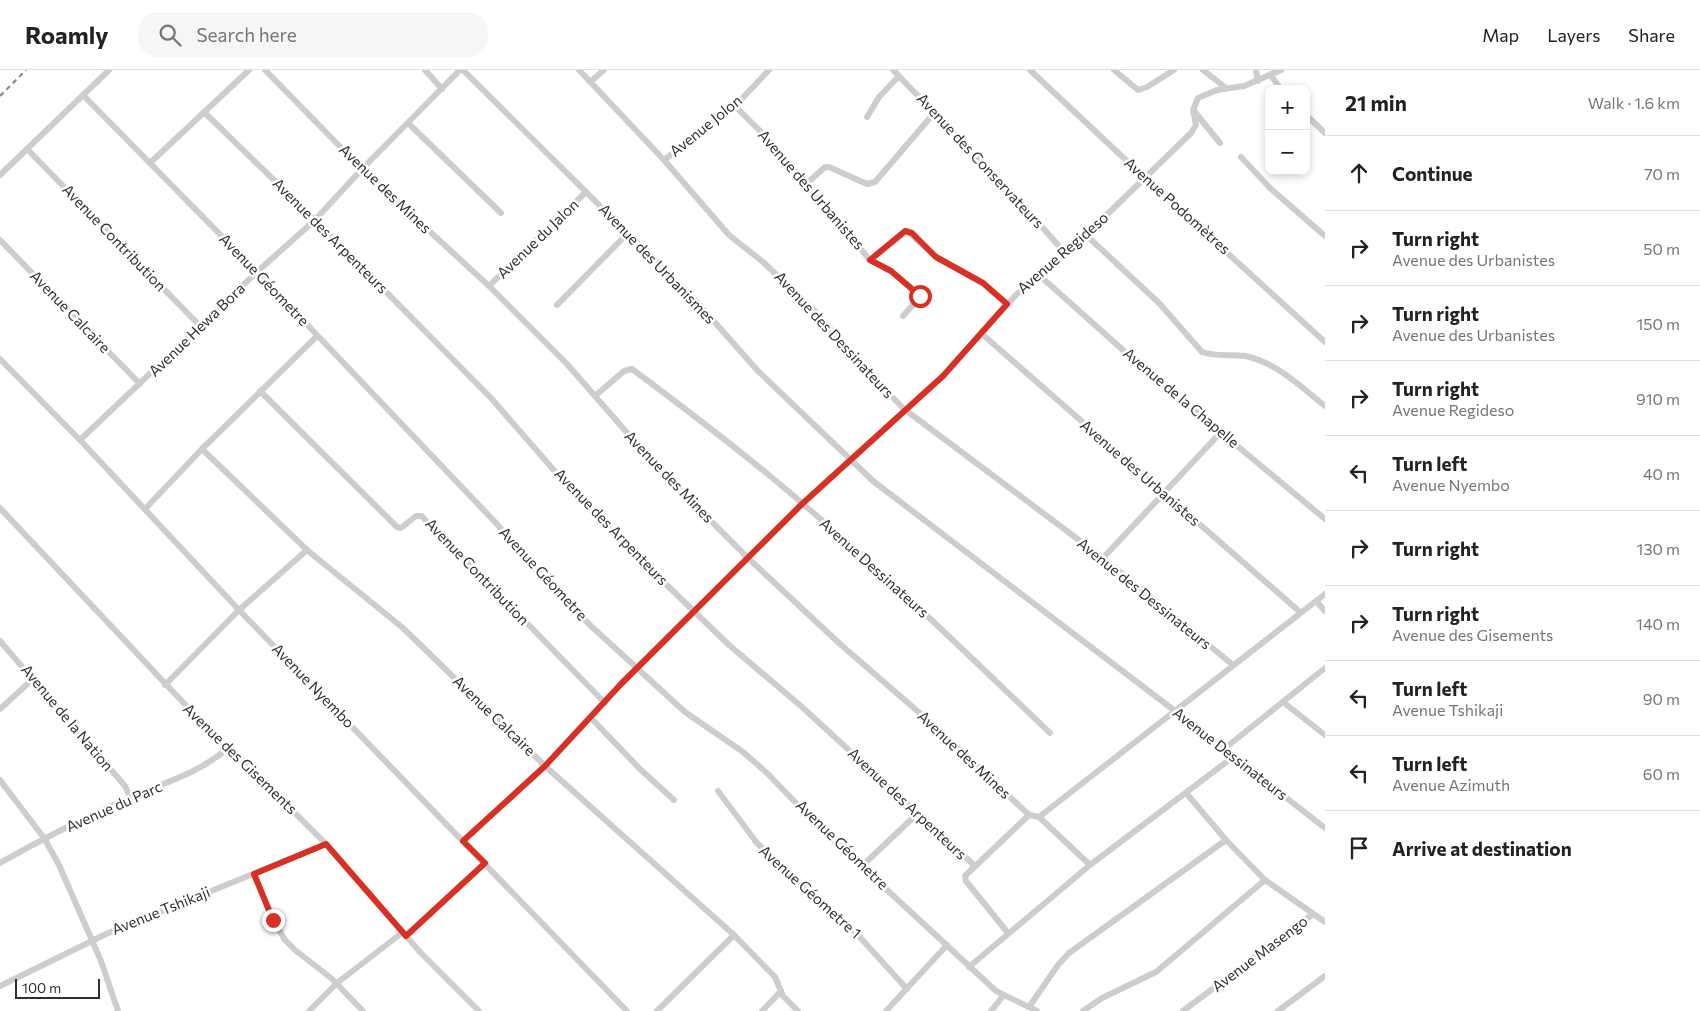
<!DOCTYPE html>
<meta charset="utf-8">
<style>
:root{--surface:#fff;--page:#f6f6f6;--text:#222;--muted:#767676;--line:#e0e0e0}
body{margin:0;font-family:Commissioner,sans-serif;background:var(--page);color:var(--text)}
.controls{position:absolute;right:15px;top:15px;display:grid;overflow:hidden;border-radius:10px;box-shadow:0 2px 8px #0003}
.controls button{width:45px;height:45px;display:grid;place-items:center;padding:0;border:0;border-bottom:1px solid var(--line);background:var(--surface);color:var(--text);font:25px sans-serif}
.scale{position:absolute;left:15px;bottom:12px;width:85px;box-sizing:border-box;padding-left:5px;border:2px solid #303030;border-top:0;font-size:14px;line-height:18px;white-space:nowrap;color:#303030;-webkit-text-stroke:4px #fff;paint-order:stroke}
.stop{position:absolute;width:15px;height:15px;margin:-11px;border:4px solid #d93025;border-radius:50%;background:#fff}
.stop.end{background:#d93025;border-color:#fff;box-shadow:0 1px 5px #0008}
.list{margin:0;padding:0;list-style:none}
h2{display:flex;justify-content:space-between;align-items:center;height:65px;margin:0;padding:0 20px;font-size:21px}
h2 small{font-size:16px;font-weight:400;color:var(--muted)}
.list li{display:grid;grid-template-columns:32px 1fr auto;gap:15px;align-items:center;box-sizing:border-box;height:75px;padding:0 20px;border-top:1px solid var(--line)}
.list b{display:block;font-size:19px;white-space:nowrap}
.list p{margin:0;font-size:16px;white-space:nowrap;color:var(--muted)}
.list em{font-size:16px;font-style:normal;color:var(--muted)}
.icon{flex:none;width:28px;height:28px;fill:none;stroke:currentColor;stroke-width:2;stroke-linecap:round;stroke-linejoin:round}
.map{position:relative;flex:none;width:1325px;height:941px;overflow:hidden}
header{display:flex;align-items:center;gap:30px;box-sizing:border-box;height:70px;padding:0 25px;background:var(--surface);border-bottom:1px solid var(--line)}
header strong{font-size:24px}
nav{display:flex;gap:28px;margin-inline-start:auto;font-size:18px}
.search{width:350px;height:45px;background:var(--page);display:flex;align-items:center;gap:12px;box-sizing:border-box;padding:0 18px;border-radius:20px;color:var(--muted);font-size:19px}
main{display:flex}
aside{flex:1;background:var(--surface)}
.map>svg:first-child{display:block}
.lines{fill:none;stroke-linecap:round;stroke-linejoin:round}
.minor{stroke:#cdcdcd;stroke-width:6}
.rail{stroke:#858585;stroke-width:2;stroke-dasharray:5 4;stroke-linecap:butt}
.route{stroke:#d93025;stroke-width:6}
.labels{text-anchor:middle;stroke-width:5;stroke-linejoin:round;paint-order:stroke}
.street-label{font-size:15px;fill:#303030;stroke:#fff}
</style>
<header>
<strong>Roamly</strong>
<div class="search"><svg class="icon" aria-label="search" viewBox="0 0 24 24"><circle cx="10" cy="10" r="6"/><path d="M15 15l6 6"/></svg>Search here</div>
<nav><a>Map</a><a>Layers</a><a>Share</a></nav>
</header>
<main>
<div class="map">
<svg width="1325" height="941" viewBox="0 0 1325 941">
<rect width="100%" height="100%" fill="#fff"/>
<g class="lines">
<g class="minor">
<path d="M 265,0 L 362,99 L 489,216 L 567,294 L 656,396 L 749,489 L 840,574 L 937,658 L 1029,745 L 1039,747 L 1090,795"/>
<path d="M 425,0 L 442,19"/>
<path d="M 463,0 L 696,231 L 757,300 L 873,411 L 1175,641 L 1325,758"/>
<path d="M 579,0 L 664,90 L 729,165 L 763,192 L 814,240 L 859,293 L 904,339 L 1103,488 L 1233,595"/>
<path d="M 893,0 L 1021,133 L 1065,183"/>
<path d="M 1030,0 L 1145,108 L 1325,272"/>
<path d="M 1114,0 L 1138,20 L 1147,17 L 1174,0"/>
<path d="M 1203,0 L 1226,18"/>
<path d="M 1256,0 L 1258,11"/>
<path d="M 1271,6 L 1281,19"/>
<path d="M 590,12 L 604,0"/>
<path d="M 83,25 L 257,202 L 495,452 L 555,521 L 591,556 L 685,642 L 743,682 L 767,703 L 816,754 L 996,921 L 1037,941"/>
<path d="M 735,36 L 767,68 L 870,190 L 907,161 L 936,187 L 983,213 L 1007,234"/>
<path d="M 1194,41 L 1220,73"/>
<path d="M 204,42 L 315,150 L 491,328 L 572,421 L 617,467 L 729,575 L 802,637 L 974,795"/>
<path d="M 1306,45 L 1325,63"/>
<path d="M 867,47 L 879,27 L 899,6"/>
<path d="M 408,53 L 501,143"/>
<path d="M 27,79 L 201,257"/>
<path d="M 1241,87 L 1270,118 L 1325,166"/>
<path d="M 664,90 L 735,36 L 769,0"/>
<path d="M 150,93 L 249,0"/>
<path d="M 0,105 L 109,0"/>
<path d="M 805,115 L 825,97 L 829,97 L 867,114 L 875,112 L 935,42"/>
<path d="M 1086,165 L 1159,233 L 1202,282 C 1216,287 1231,284 1245,286 C 1276,292 1301,317 1325,336"/>
<path d="M 0,170 L 140,314"/>
<path d="M 870,190 L 891,201 L 919,224 L 920,227 L 903,246"/>
<path d="M 1039,205 L 1133,289 L 1325,449"/>
<path d="M 489,216 L 586,122"/>
<path d="M 557,235 L 627,164"/>
<path d="M 982,264 L 1300,542"/>
<path d="M 0,289 L 80,370 L 239,540 L 627,941"/>
<path d="M 260,321 L 397,457 L 401,458 L 416,446 L 422,446 L 436,464 L 477,502 L 605,633"/>
<path d="M 595,326 L 624,301 L 632,299 C 679,334 725,369 770,406 C 868,487 959,576 1050,663"/>
<path d="M 80,370 L 257,202 L 315,150 L 362,99 L 460,0"/>
<path d="M 202,379 L 307,480 L 403,558 L 545,696 L 734,865 L 775,907 L 783,926 L 798,941"/>
<path d="M 0,438 L 227,679 L 282,730 L 326,774 L 420,882 L 479,941"/>
<path d="M 145,439 L 202,379 L 317,266"/>
<path d="M 1103,488 L 1222,361"/>
<path d="M 1316,531 L 1325,541"/>
<path d="M 0,571 L 125,716 L 130,727"/>
<path d="M 165,615 L 239,540 L 307,480"/>
<path d="M 1283,632 L 1325,665"/>
<path d="M 0,639 L 34,608"/>
<path d="M 591,648 L 640,699 L 674,730"/>
<path d="M 1224,679 L 1325,598"/>
<path d="M 0,710 L 44,768 L 59,795 L 101,891 L 118,941"/>
<path d="M 718,721 L 757,773 L 857,864 L 907,919"/>
<path d="M 1187,724 L 1226,770 L 1265,810 L 1325,852"/>
<path d="M 1039,747 L 1325,524"/>
<path d="M 463,771 L 545,696 L 621,614 L 802,434 L 943,306 L 1016,225 L 1086,165 L 1191,63 L 1196,55 L 1193,40 L 1198,28 L 1217,20 L 1244,16 L 1281,0"/>
<path d="M 0,793 C 42,769 86,747 131,727 C 166,712 197,704 227,679"/>
<path d="M 863,795 L 917,744"/>
<path d="M 254,804 L 273,850 L 285,870 L 295,880 L 331,908 L 363,941"/>
<path d="M 1008,863 L 966,811 L 965,806 L 1029,745"/>
<path d="M 406,866 L 485,793"/>
<path d="M 969,897 L 1090,795 L 1233,687"/>
<path d="M 0,916 L 106,864 L 326,774"/>
<path d="M 1029,937 L 1058,895 L 1069,883 L 1226,770"/>
<path d="M 309,941 L 337,913 L 403,862"/>
<path d="M 657,941 L 734,865"/>
<path d="M 762,941 L 781,921"/>
<path d="M 886,941 L 947,875"/>
<path d="M 991,941 L 1003,926"/>
<path d="M 1083,941 L 1102,928 L 1156,902 L 1265,810"/>
<path d="M 1183,941 L 1313,844"/>
<path d="M 1278,941 L 1325,906"/>
</g>
<path class="rail" d="M 0,26 L 26,0"/>
</g>
<g class="lines">
<path class="route" d="M 273,850 L 254,804 L 326,774 L 406,866 L 485,793 L 463,771 L 545,696 L 621,614 L 802,434 L 943,306 L 1007,234 L 983,213 L 936,187 L 912,163 L 905,161 L 870,190 L 891,201 L 920,226"/>
</g>
<g class="labels">
<g class="street-label">
<text transform="translate(706 56) rotate(-39)" y="5">Avenue Jolon</text>
<text transform="translate(980 91) rotate(47)" y="5">Avenue des Conservateurs</text>
<text transform="translate(385 119) rotate(44)" y="5">Avenue des Mines</text>
<text transform="translate(811 120) rotate(49)" y="5">Avenue des Urbanistes</text>
<text transform="translate(1177 136) rotate(42)" y="5">Avenue Podomètres</text>
<text transform="translate(330 166) rotate(45)" y="5">Avenue des Arpenteurs</text>
<text transform="translate(114 168) rotate(46)" y="5">Avenue Contribution</text>
<text transform="translate(538 169) rotate(-44)" y="5">Avenue du Jalon</text>
<text transform="translate(1063 183) rotate(-41)" y="5">Avenue Regideso</text>
<text transform="translate(657 194) rotate(46)" y="5">Avenue des Urbanismes</text>
<text transform="translate(264 210) rotate(46)" y="5">Avenue Géometre</text>
<text transform="translate(70 242) rotate(46)" y="5">Avenue Calcaire</text>
<text transform="translate(197 260) rotate(-44)" y="5">Avenue Hewa Bora</text>
<text transform="translate(834 265) rotate(47)" y="5">Avenue des Dessinateurs</text>
<text transform="translate(1181 328) rotate(40)" y="5">Avenue de la Chapelle</text>
<text transform="translate(1140 403) rotate(41)" y="5">Avenue des Urbanistes</text>
<text transform="translate(669 407) rotate(46)" y="5">Avenue des Mines</text>
<text transform="translate(611 457) rotate(46)" y="5">Avenue des Arpenteurs</text>
<text transform="translate(874 498) rotate(42)" y="5">Avenue Dessinateurs</text>
<text transform="translate(477 502) rotate(46)" y="5">Avenue Contribution</text>
<text transform="translate(543 504) rotate(47)" y="5">Avenue Géometre</text>
<text transform="translate(1144 524) rotate(39)" y="5">Avenue des Dessinateurs</text>
<text transform="translate(313 616) rotate(46)" y="5">Avenue Nyembo</text>
<text transform="translate(494 646) rotate(44)" y="5">Avenue Calcaire</text>
<text transform="translate(67 648) rotate(50)" y="5">Avenue de la Nation</text>
<text transform="translate(1230 684) rotate(38)" y="5">Avenue Dessinateurs</text>
<text transform="translate(964 685) rotate(43)" y="5">Avenue des Mines</text>
<text transform="translate(240 689) rotate(44)" y="5">Avenue des Gisements</text>
<text transform="translate(907 734) rotate(43)" y="5">Avenue des Arpenteurs</text>
<text transform="translate(114 737) rotate(-24)" y="5">Avenue du Parc</text>
<text transform="translate(842 775) rotate(44)" y="5">Avenue Géometre</text>
<text transform="translate(810 822) rotate(42)" y="5">Avenue Géometre 1</text>
<text transform="translate(161 841) rotate(-22)" y="5">Avenue Tshikaji</text>
<text transform="translate(1260 884) rotate(-37)" y="5">Avenue Masengo</text>
</g>
</g>
</svg>
<div class="controls">
<button>+</button>
<button>−</button>
</div>
<div class="scale">100 m</div>
<div class="stop" style="left:920px;top:226px"></div>
<div class="stop end" style="left:273px;top:850px"></div>
</div>
<aside>
<h2>21 min<small>Walk · 1.6 km</small></h2>
<ul class="list">
<li><svg class="icon" aria-label="ahead" viewBox="0 0 24 24"><path d="M12 20V5M6 11l6-6 6 6"/></svg><div><b>Continue</b></div><em>70 m</em></li>
<li><svg class="icon" aria-label="right" viewBox="0 0 24 24"><path d="M7 20v-9h11M14 6l5 5-5 5"/></svg><div><b>Turn right</b><p>Avenue des Urbanistes</p></div><em>50 m</em></li>
<li><svg class="icon" aria-label="right" viewBox="0 0 24 24"><path d="M7 20v-9h11M14 6l5 5-5 5"/></svg><div><b>Turn right</b><p>Avenue des Urbanistes</p></div><em>150 m</em></li>
<li><svg class="icon" aria-label="right" viewBox="0 0 24 24"><path d="M7 20v-9h11M14 6l5 5-5 5"/></svg><div><b>Turn right</b><p>Avenue Regideso</p></div><em>910 m</em></li>
<li><svg class="icon" aria-label="left" viewBox="0 0 24 24"><path d="M17 20v-9H6M10 6l-5 5 5 5"/></svg><div><b>Turn left</b><p>Avenue Nyembo</p></div><em>40 m</em></li>
<li><svg class="icon" aria-label="right" viewBox="0 0 24 24"><path d="M7 20v-9h11M14 6l5 5-5 5"/></svg><div><b>Turn right</b></div><em>130 m</em></li>
<li><svg class="icon" aria-label="right" viewBox="0 0 24 24"><path d="M7 20v-9h11M14 6l5 5-5 5"/></svg><div><b>Turn right</b><p>Avenue des Gisements</p></div><em>140 m</em></li>
<li><svg class="icon" aria-label="left" viewBox="0 0 24 24"><path d="M17 20v-9H6M10 6l-5 5 5 5"/></svg><div><b>Turn left</b><p>Avenue Tshikaji</p></div><em>90 m</em></li>
<li><svg class="icon" aria-label="left" viewBox="0 0 24 24"><path d="M17 20v-9H6M10 6l-5 5 5 5"/></svg><div><b>Turn left</b><p>Avenue Azimuth</p></div><em>60 m</em></li>
<li><svg class="icon" aria-label="arrive" viewBox="0 0 24 24"><path d="M6 21V4h12l-3 4 3 4H6"/></svg><div><b>Arrive at destination</b></div></li>
</ul>
</aside>
</main>
